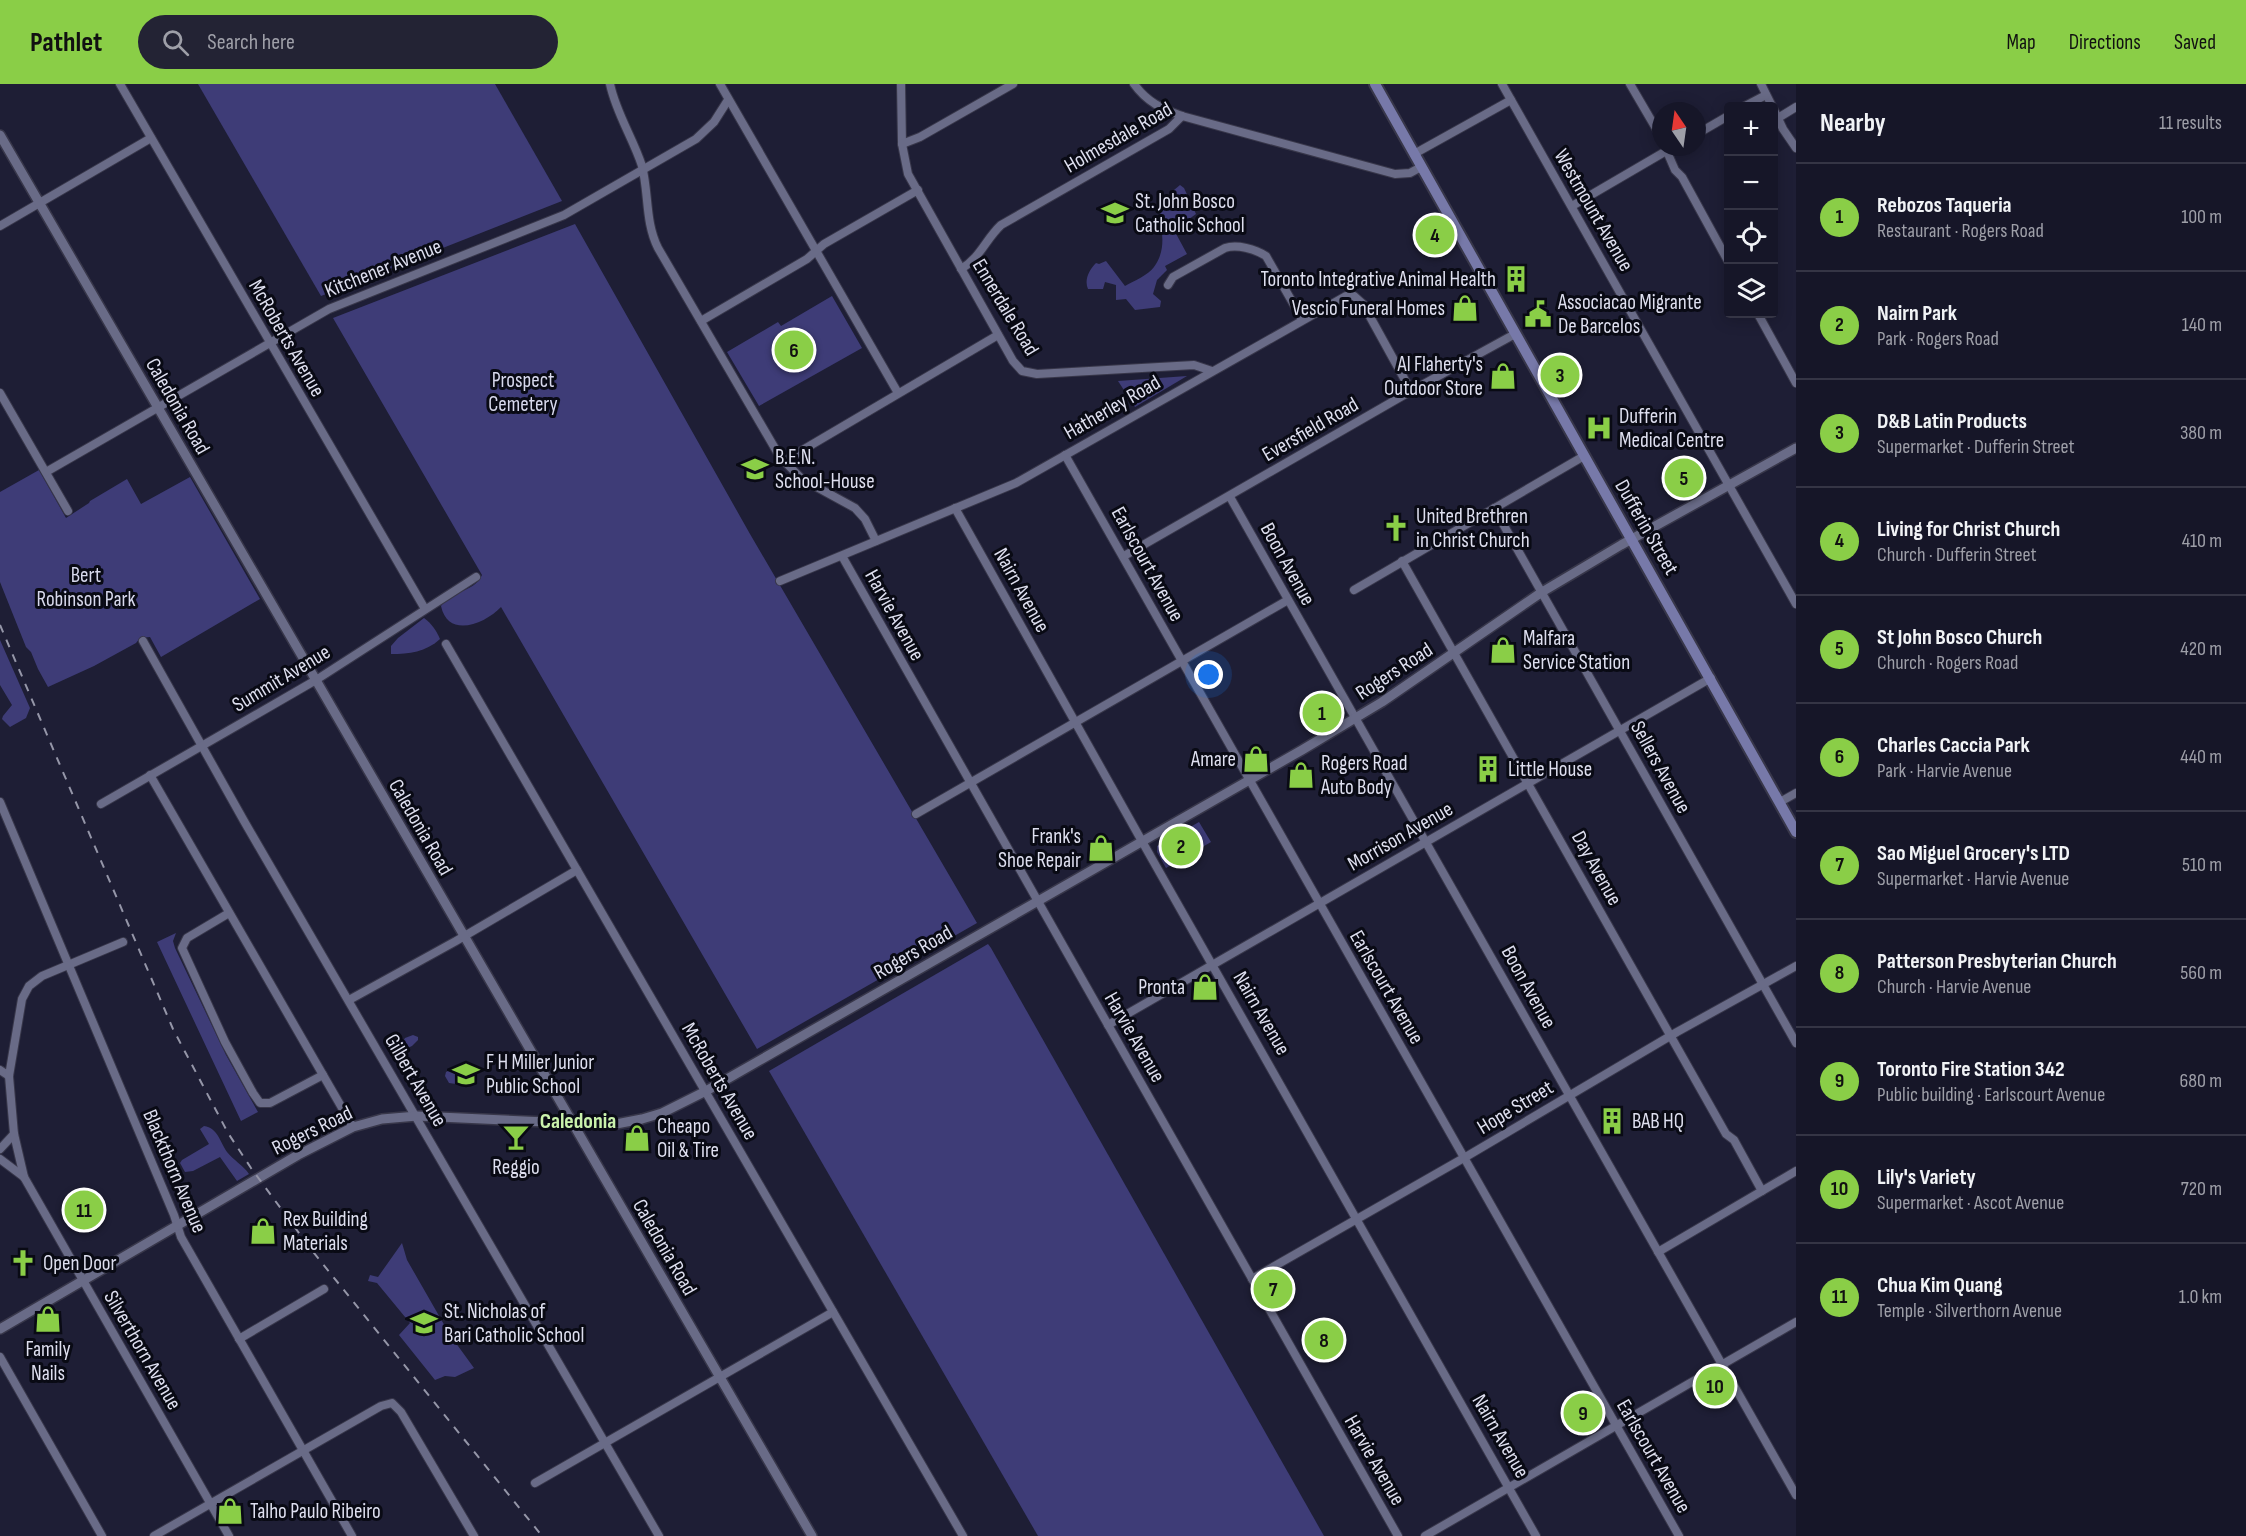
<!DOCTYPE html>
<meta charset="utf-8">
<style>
:root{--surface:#161628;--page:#232334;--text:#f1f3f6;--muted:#9e9fa8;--line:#353545;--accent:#8ace47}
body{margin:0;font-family:"Sofia Sans Condensed",sans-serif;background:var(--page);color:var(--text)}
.controls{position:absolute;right:18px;top:18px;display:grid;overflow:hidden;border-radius:6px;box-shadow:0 3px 15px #0003}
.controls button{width:54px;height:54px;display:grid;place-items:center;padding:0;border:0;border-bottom:2px solid var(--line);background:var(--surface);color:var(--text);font:30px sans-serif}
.compass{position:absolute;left:1652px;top:18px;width:54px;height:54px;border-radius:50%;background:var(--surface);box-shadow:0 3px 15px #0003;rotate:347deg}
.you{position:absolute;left:1209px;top:591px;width:21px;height:21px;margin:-15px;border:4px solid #fff;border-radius:50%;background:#1a73e8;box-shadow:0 0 0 9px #1a73e833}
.badge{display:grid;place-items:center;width:39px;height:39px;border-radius:50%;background:var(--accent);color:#111;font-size:20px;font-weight:700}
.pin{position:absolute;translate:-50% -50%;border:3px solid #fff;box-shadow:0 2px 6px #0006}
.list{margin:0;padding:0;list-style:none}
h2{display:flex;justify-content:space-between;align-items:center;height:78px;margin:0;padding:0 24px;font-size:26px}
h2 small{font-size:20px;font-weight:400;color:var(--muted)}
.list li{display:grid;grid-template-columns:39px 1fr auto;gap:18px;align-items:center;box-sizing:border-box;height:108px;padding:0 24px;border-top:2px solid var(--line)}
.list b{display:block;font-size:22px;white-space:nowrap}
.list p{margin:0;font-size:20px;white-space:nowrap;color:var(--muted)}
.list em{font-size:20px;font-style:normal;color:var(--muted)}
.icon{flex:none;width:33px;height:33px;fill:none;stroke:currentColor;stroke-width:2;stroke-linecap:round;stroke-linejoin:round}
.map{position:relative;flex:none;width:1796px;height:1452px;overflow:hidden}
header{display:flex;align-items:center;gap:36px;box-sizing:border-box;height:84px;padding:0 30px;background:var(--accent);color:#111}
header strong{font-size:28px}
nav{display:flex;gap:33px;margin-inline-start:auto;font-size:21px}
.search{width:420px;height:54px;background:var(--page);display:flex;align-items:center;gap:15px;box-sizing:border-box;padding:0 21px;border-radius:33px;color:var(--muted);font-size:22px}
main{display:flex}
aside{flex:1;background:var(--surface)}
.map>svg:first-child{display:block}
.green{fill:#3e3c77}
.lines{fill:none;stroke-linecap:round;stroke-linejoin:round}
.minor-casing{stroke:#38374a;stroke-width:10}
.tertiary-casing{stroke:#38374a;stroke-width:12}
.secondary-casing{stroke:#38374a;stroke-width:14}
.minor{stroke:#696b87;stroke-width:8}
.tertiary{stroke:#696b87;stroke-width:9}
.secondary{stroke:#7779a9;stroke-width:10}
.rail{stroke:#9596a8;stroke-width:2;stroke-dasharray:8 8;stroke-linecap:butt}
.labels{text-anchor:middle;stroke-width:6;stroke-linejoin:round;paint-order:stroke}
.street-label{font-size:21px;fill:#dedfef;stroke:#090a14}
.poi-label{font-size:21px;fill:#dedfef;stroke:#090a14;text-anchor:start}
.park-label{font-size:21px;fill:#d8d9ed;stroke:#090a14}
.neighbourhood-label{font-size:22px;font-weight:bold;fill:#caf2ac;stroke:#090a14}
</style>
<header>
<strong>Pathlet</strong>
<div class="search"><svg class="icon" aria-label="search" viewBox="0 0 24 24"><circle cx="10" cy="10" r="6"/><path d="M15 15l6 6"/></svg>Search here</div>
<nav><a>Map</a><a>Directions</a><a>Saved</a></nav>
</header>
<main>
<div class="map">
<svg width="1796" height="1452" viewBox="0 0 1796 1452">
<rect width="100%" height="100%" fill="#1e1e35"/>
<g class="green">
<path d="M 198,0 L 495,0 L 562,117 L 321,212 Z"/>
<path d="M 1180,101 L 1184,104 L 1196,130 L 1174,146 L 1187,170 L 1165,182 L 1167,186 L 1157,196 L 1153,210 L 1161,217 L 1160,223 L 1135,226 L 1126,215 L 1116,216 L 1116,201 L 1105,198 L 1103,205 L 1088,205 C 1084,196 1089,186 1096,179 L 1099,180 L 1106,177 L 1125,202 C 1134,197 1148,191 1154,183 C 1172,158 1154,135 1163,118 C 1166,112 1174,106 1180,101 Z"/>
<path d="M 575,140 L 750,450 L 977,839 L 757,965 L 501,523 C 485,540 448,555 441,522 C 450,506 474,509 482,491 L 333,234 Z"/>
<path d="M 832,212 L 862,264 L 759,322 L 727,268 L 778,238 L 781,242 Z"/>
<path d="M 1187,292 L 1135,323 L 1118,297 Z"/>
<path d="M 39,386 L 66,434 L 89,419 L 90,417 L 127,395 L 141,420 L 190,393 L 260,515 L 161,573 L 150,553 L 140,554 L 136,559 L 94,582 L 48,603 L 38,585 L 31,568 L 26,563 L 0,498 L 0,408 Z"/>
<path d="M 424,534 C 432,540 436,546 440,555 C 426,568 409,570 391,570 L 391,562 L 398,554 Z"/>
<path d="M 0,556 L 30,624 L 26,634 L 10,643 L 2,635 L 3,632 L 12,621 L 0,601 Z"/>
<path d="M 1199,738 L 1211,758 L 1166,784 L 1157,768 L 1157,762 Z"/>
<path d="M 176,849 L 173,857 L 175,864 L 226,971 L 258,1028 L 241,1037 L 157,858 Z"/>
<path d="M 988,860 L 991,864 L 1324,1452 L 1038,1452 L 769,987 Z"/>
<path d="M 413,951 L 418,953 L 418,956 L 412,962 L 403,966 L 400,962 L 405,954 Z"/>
<path d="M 455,983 L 461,983 L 472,989 L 470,997 L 463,1001 L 449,999 L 445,992 L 446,988 Z"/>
<path d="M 204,1042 C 218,1044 220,1058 227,1068 C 233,1076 243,1081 249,1090 L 237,1097 L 220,1073 L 193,1087 L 185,1088 L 180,1079 L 182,1076 L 209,1060 L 200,1045 Z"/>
<path d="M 402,1159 L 407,1176 L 450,1251 L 474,1284 L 455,1293 L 445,1292 L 435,1296 L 399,1251 L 410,1239 L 377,1199 L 368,1197 L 370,1191 L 378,1193 Z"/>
</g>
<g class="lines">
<defs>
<g id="minor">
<path d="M 120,0 L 425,525"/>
<path d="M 610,0 C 616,29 633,54 642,82 C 649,110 645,138 658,164 L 780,373 L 802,395 L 855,424 L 865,435 L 876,457"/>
<path d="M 720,0 L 898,309"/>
<path d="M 901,0 L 902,60 L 908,90 L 1013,277 L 1022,287 L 1037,290 L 1194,281 L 1212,287"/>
<path d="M 1134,0 C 1147,18 1162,25 1182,32 L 1395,90 L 1410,89 L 1421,83"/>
<path d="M 1502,0 L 1796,520"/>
<path d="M 1630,0 L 1661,53"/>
<path d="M 1761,0 L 1772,22"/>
<path d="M 1745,22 L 1766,11"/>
<path d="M 1774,26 L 1783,45 L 1796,64"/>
<path d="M 1778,34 L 1796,23"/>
<path d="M 1697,50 L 1728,32"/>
<path d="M 902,60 L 920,53 L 1013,0"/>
<path d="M 1665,63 L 1675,86 L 1682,93 L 1728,177"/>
<path d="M 1414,70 L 1511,16"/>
<path d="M 1572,122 L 1673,63"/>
<path d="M 0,142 L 151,54"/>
<path d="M 961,185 C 981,173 985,156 1001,141 L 1169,45 L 1182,32"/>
<path d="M 1168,201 L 1173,193 L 1225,164 C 1237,160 1255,165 1266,172 L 1302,235"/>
<path d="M 1758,230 L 1796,299"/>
<path d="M 701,237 L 807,175 L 824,160 L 918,106"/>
<path d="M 0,309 L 68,427"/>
<path d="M 1065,371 L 1679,1452"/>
<path d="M 784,377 L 998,251"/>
<path d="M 46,388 L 329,225 L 564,131 L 696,55 L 714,38 L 728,16"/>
<path d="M 1230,413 L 1796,1411"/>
<path d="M 955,424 L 1143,759 L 1536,1452"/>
<path d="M 1494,424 L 1796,959"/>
<path d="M 842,472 L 1398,1452"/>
<path d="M 1124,472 L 1411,307 L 1515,250"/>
<path d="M 1402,477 L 1726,1050 L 1734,1056 L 1762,1107"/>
<path d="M 780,497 L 1016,399 L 1346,212 L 1354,212 L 1363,220 L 1411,307"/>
<path d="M 1354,506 L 1584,372"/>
<path d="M 143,557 L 244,737 L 659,1452"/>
<path d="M 446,560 L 963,1452"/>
<path d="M 150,691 L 353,1043"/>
<path d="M 0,718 L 174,1131 L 181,1153 L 352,1452"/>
<path d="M 1780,718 L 1796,709"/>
<path d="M 101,720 L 316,596 L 476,493"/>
<path d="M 916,730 L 1288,516"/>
<path d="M 229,829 L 187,854 L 182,864 L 225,958 L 253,1009 L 260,1019 L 270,1019 L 323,991"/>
<path d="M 349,916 L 456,857 L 577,786"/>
<path d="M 1108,941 L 1711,594"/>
<path d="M 0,986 L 9,992"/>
<path d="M 0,1065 L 14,1050"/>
<path d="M 0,1075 L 24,1093 L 229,1452"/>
<path d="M 24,1093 L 14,1050 L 9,992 L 22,915 L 29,902 L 42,892 L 123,858"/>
<path d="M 1658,1168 L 1796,1087"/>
<path d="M 1252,1195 L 1469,1071 L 1677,948 L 1796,882"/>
<path d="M 239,1255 L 324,1205"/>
<path d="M 0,1273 L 102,1452"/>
<path d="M 535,1399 L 833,1228"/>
<path d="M 154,1452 L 381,1322 L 392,1319 L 401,1328 L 474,1452"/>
<path d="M 1425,1452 L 1796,1238"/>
</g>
<g id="tertiary">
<path d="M 0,51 L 812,1452"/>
<path d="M 0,1245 L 298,1071 L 353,1043 L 382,1035 L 417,1032 L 611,1041 L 642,1035 L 662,1029 L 706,1007 L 1302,666 L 1382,618 L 1542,508 L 1621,461 L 1796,364"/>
</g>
<path id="secondary" d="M 1375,0 L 1796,748"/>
</defs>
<use href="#minor" class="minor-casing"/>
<use href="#tertiary" class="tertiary-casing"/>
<use href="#secondary" class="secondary-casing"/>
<use href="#minor" class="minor"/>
<use href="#tertiary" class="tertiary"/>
<use href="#secondary" class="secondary"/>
<path class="rail" d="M 0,541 L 173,945 L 228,1049 L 251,1084 L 310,1164 L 542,1452"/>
</g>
<defs>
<symbol id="school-bare" viewBox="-9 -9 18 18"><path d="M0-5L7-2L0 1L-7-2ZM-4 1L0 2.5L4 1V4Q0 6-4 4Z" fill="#8ace47" stroke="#090a14" stroke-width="2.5" paint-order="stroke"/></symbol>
<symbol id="building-bare" viewBox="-9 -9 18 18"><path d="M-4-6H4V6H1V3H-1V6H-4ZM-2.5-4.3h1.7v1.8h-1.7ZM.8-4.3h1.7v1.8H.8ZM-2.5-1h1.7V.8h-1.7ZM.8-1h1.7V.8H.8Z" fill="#8ace47" stroke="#090a14" stroke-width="2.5" paint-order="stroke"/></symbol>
<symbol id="shop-bare" viewBox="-9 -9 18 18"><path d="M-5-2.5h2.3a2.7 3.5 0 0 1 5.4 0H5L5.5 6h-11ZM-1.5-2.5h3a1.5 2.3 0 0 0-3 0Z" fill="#8ace47" stroke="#090a14" stroke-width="2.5" paint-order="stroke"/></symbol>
<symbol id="civic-bare" viewBox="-9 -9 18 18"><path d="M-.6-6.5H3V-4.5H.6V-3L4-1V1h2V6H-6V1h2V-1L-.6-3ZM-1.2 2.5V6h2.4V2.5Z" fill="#8ace47" stroke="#090a14" stroke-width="2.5" paint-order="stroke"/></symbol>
<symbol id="hospital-bare" viewBox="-9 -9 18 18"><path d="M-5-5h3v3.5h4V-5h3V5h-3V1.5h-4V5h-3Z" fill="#8ace47" stroke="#090a14" stroke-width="2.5" paint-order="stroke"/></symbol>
<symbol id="church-bare" viewBox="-9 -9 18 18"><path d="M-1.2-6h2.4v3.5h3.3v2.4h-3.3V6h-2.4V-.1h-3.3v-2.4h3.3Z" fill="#8ace47" stroke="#090a14" stroke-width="2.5" paint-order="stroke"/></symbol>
<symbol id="bar-bare" viewBox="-9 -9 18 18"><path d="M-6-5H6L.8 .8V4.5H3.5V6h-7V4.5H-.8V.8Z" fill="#8ace47" stroke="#090a14" stroke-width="2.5" paint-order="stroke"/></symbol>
</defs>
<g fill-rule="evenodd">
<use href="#school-bare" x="1096" y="110" width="38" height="38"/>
<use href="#building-bare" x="1497" y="176" width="38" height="38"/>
<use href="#shop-bare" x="1446" y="205" width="38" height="38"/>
<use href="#civic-bare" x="1519" y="211" width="38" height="38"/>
<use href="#shop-bare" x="1484" y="273" width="38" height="38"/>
<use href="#hospital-bare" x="1580" y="325" width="38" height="38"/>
<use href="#school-bare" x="736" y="366" width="38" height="38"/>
<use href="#church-bare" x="1377" y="425" width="38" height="38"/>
<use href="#shop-bare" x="1484" y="547" width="38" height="38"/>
<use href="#shop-bare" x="1237" y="656" width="38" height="38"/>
<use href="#building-bare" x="1469" y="666" width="38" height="38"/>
<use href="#shop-bare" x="1282" y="672" width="38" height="38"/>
<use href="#shop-bare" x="1082" y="745" width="38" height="38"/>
<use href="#shop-bare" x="1186" y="884" width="38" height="38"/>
<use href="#school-bare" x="447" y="971" width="38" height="38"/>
<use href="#building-bare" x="1593" y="1018" width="38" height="38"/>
<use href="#bar-bare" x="497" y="1034" width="38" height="38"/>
<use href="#shop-bare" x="618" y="1035" width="38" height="38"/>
<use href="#shop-bare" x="244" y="1128" width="38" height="38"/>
<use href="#church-bare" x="4" y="1160" width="38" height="38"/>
<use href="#shop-bare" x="29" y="1216" width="38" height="38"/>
<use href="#school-bare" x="405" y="1220" width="38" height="38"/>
<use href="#shop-bare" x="211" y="1408" width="38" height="38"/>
</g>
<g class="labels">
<g class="street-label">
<text transform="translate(1118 53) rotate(-30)" y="7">Holmesdale Road</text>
<text transform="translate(1594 126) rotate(60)" y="7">Westmount Avenue</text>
<text transform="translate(383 184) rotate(-22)" y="7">Kitchener Avenue</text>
<text transform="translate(1006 223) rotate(59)" y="7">Ennerdale Road</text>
<text transform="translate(287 254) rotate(60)" y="7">McRoberts Avenue</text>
<text transform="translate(178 322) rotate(60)" y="7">Caledonia Road</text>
<text transform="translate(1112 323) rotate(-30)" y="7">Hatherley Road</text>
<text transform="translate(1310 345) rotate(-30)" y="7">Eversfield Road</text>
<text transform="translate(1647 443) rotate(60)" y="7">Dufferin Street</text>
<text transform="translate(1148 480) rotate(61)" y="7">Earlscourt Avenue</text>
<text transform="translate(1288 480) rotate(61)" y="7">Boon Avenue</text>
<text transform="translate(1022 506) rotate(61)" y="7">Nairn Avenue</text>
<text transform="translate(895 531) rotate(61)" y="7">Harvie Avenue</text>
<text transform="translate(1394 587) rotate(-33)" y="7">Rogers Road</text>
<text transform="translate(281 594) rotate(-31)" y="7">Summit Avenue</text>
<text transform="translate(1661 683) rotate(61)" y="7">Sellers Avenue</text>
<text transform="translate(421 743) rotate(60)" y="7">Caledonia Road</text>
<text transform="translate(1400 752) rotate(-30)" y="7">Morrison Avenue</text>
<text transform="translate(1597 784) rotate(61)" y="7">Day Avenue</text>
<text transform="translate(913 868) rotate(-30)" y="7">Rogers Road</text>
<text transform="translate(1387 903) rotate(60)" y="7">Earlscourt Avenue</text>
<text transform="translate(1529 903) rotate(61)" y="7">Boon Avenue</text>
<text transform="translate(1262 929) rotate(60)" y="7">Nairn Avenue</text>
<text transform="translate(1135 953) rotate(60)" y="7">Harvie Avenue</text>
<text transform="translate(416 996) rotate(60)" y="7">Gilbert Avenue</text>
<text transform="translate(720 997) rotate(60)" y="7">McRoberts Avenue</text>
<text transform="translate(1515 1023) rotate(-31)" y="7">Hope Street</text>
<text transform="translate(312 1046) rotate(-26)" y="7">Rogers Road</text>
<text transform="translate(175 1087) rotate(67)" y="7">Blackthorn Avenue</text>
<text transform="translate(665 1163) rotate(60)" y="7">Caledonia Road</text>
<text transform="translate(143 1266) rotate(60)" y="7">Silverthorn Avenue</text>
<text transform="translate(1501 1352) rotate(60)" y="7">Nairn Avenue</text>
<text transform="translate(1654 1372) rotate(60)" y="7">Earlscourt Avenue</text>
<text transform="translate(1375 1376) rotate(60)" y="7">Harvie Avenue</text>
</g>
<g class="poi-label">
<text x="1135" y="124">St. John Bosco<tspan x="1135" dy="24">Catholic School</tspan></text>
<text x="1496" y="202" text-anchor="end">Toronto Integrative Animal Health</text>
<text x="1558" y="225">Associacao Migrante<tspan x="1558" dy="24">De Barcelos</tspan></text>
<text x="1445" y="231" text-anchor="end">Vescio Funeral Homes</text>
<text x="1483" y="287" text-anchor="end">Al Flaherty's<tspan x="1483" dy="24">Outdoor Store</tspan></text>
<text x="1619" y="339">Dufferin<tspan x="1619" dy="24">Medical Centre</tspan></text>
<text x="775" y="380">B.E.N.<tspan x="775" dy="24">School-House</tspan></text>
<text x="1416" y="439">United Brethren<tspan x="1416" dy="24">in Christ Church</tspan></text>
<text x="1523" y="561">Malfara<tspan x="1523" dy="24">Service Station</tspan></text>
<text x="1236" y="682" text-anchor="end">Amare</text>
<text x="1321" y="686">Rogers Road<tspan x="1321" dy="24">Auto Body</tspan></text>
<text x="1508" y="692">Little House</text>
<text x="1081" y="759" text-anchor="end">Frank's<tspan x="1081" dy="24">Shoe Repair</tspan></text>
<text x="1185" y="910" text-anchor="end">Pronta</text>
<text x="486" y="985">F H Miller Junior<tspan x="486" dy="24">Public School</tspan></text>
<text x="1632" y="1044">BAB HQ</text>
<text x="657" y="1049">Cheapo<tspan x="657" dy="24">Oil &amp; Tire</tspan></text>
<text x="516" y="1090" text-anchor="middle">Reggio</text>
<text x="283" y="1142">Rex Building<tspan x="283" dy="24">Materials</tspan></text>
<text x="43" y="1186">Open Door</text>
<text x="444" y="1234">St. Nicholas of<tspan x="444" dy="24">Bari Catholic School</tspan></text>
<text x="48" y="1272" text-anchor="middle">Family<tspan x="48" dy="24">Nails</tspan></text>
<text x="250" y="1434">Talho Paulo Ribeiro</text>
</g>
<g class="park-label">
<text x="523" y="303">Prospect<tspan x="523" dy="24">Cemetery</tspan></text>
<text x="86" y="498">Bert<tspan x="86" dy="24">Robinson Park</tspan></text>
</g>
<g class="neighbourhood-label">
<text x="578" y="1044">Caledonia</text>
</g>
</g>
</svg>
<div class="controls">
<button>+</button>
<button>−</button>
<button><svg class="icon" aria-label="locate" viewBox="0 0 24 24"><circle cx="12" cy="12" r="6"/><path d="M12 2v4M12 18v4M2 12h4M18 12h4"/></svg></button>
<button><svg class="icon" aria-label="layers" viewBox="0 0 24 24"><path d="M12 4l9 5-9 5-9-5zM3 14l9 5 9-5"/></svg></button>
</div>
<svg class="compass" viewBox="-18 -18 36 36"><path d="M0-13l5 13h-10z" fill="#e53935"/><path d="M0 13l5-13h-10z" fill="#9e9fa8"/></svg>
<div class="you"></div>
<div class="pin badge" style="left:1322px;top:629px">1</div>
<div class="pin badge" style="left:1181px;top:762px">2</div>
<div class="pin badge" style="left:1560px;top:291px">3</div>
<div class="pin badge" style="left:1435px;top:151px">4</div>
<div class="pin badge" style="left:1684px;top:394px">5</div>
<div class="pin badge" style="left:794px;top:266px">6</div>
<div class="pin badge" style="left:1273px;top:1205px">7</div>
<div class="pin badge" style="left:1324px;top:1256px">8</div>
<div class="pin badge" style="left:1583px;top:1329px">9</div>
<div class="pin badge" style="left:1715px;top:1302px">10</div>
<div class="pin badge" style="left:84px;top:1126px">11</div>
</div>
<aside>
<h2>Nearby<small>11 results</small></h2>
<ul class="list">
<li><span class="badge">1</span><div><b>Rebozos Taqueria</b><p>Restaurant · Rogers Road</p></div><em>100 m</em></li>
<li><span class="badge">2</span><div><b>Nairn Park</b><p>Park · Rogers Road</p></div><em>140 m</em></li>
<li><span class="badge">3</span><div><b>D&amp;B Latin Products</b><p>Supermarket · Dufferin Street</p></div><em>380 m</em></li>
<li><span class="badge">4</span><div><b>Living for Christ Church</b><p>Church · Dufferin Street</p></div><em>410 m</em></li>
<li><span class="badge">5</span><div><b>St John Bosco Church</b><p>Church · Rogers Road</p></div><em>420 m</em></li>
<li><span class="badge">6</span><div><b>Charles Caccia Park</b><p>Park · Harvie Avenue</p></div><em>440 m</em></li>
<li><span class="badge">7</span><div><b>Sao Miguel Grocery's LTD</b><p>Supermarket · Harvie Avenue</p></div><em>510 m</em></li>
<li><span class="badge">8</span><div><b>Patterson Presbyterian Church</b><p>Church · Harvie Avenue</p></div><em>560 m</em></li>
<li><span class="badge">9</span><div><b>Toronto Fire Station 342</b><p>Public building · Earlscourt Avenue</p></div><em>680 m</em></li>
<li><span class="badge">10</span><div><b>Lily's Variety</b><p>Supermarket · Ascot Avenue</p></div><em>720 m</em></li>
<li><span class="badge">11</span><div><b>Chua Kim Quang</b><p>Temple · Silverthorn Avenue</p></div><em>1.0 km</em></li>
</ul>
</aside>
</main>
